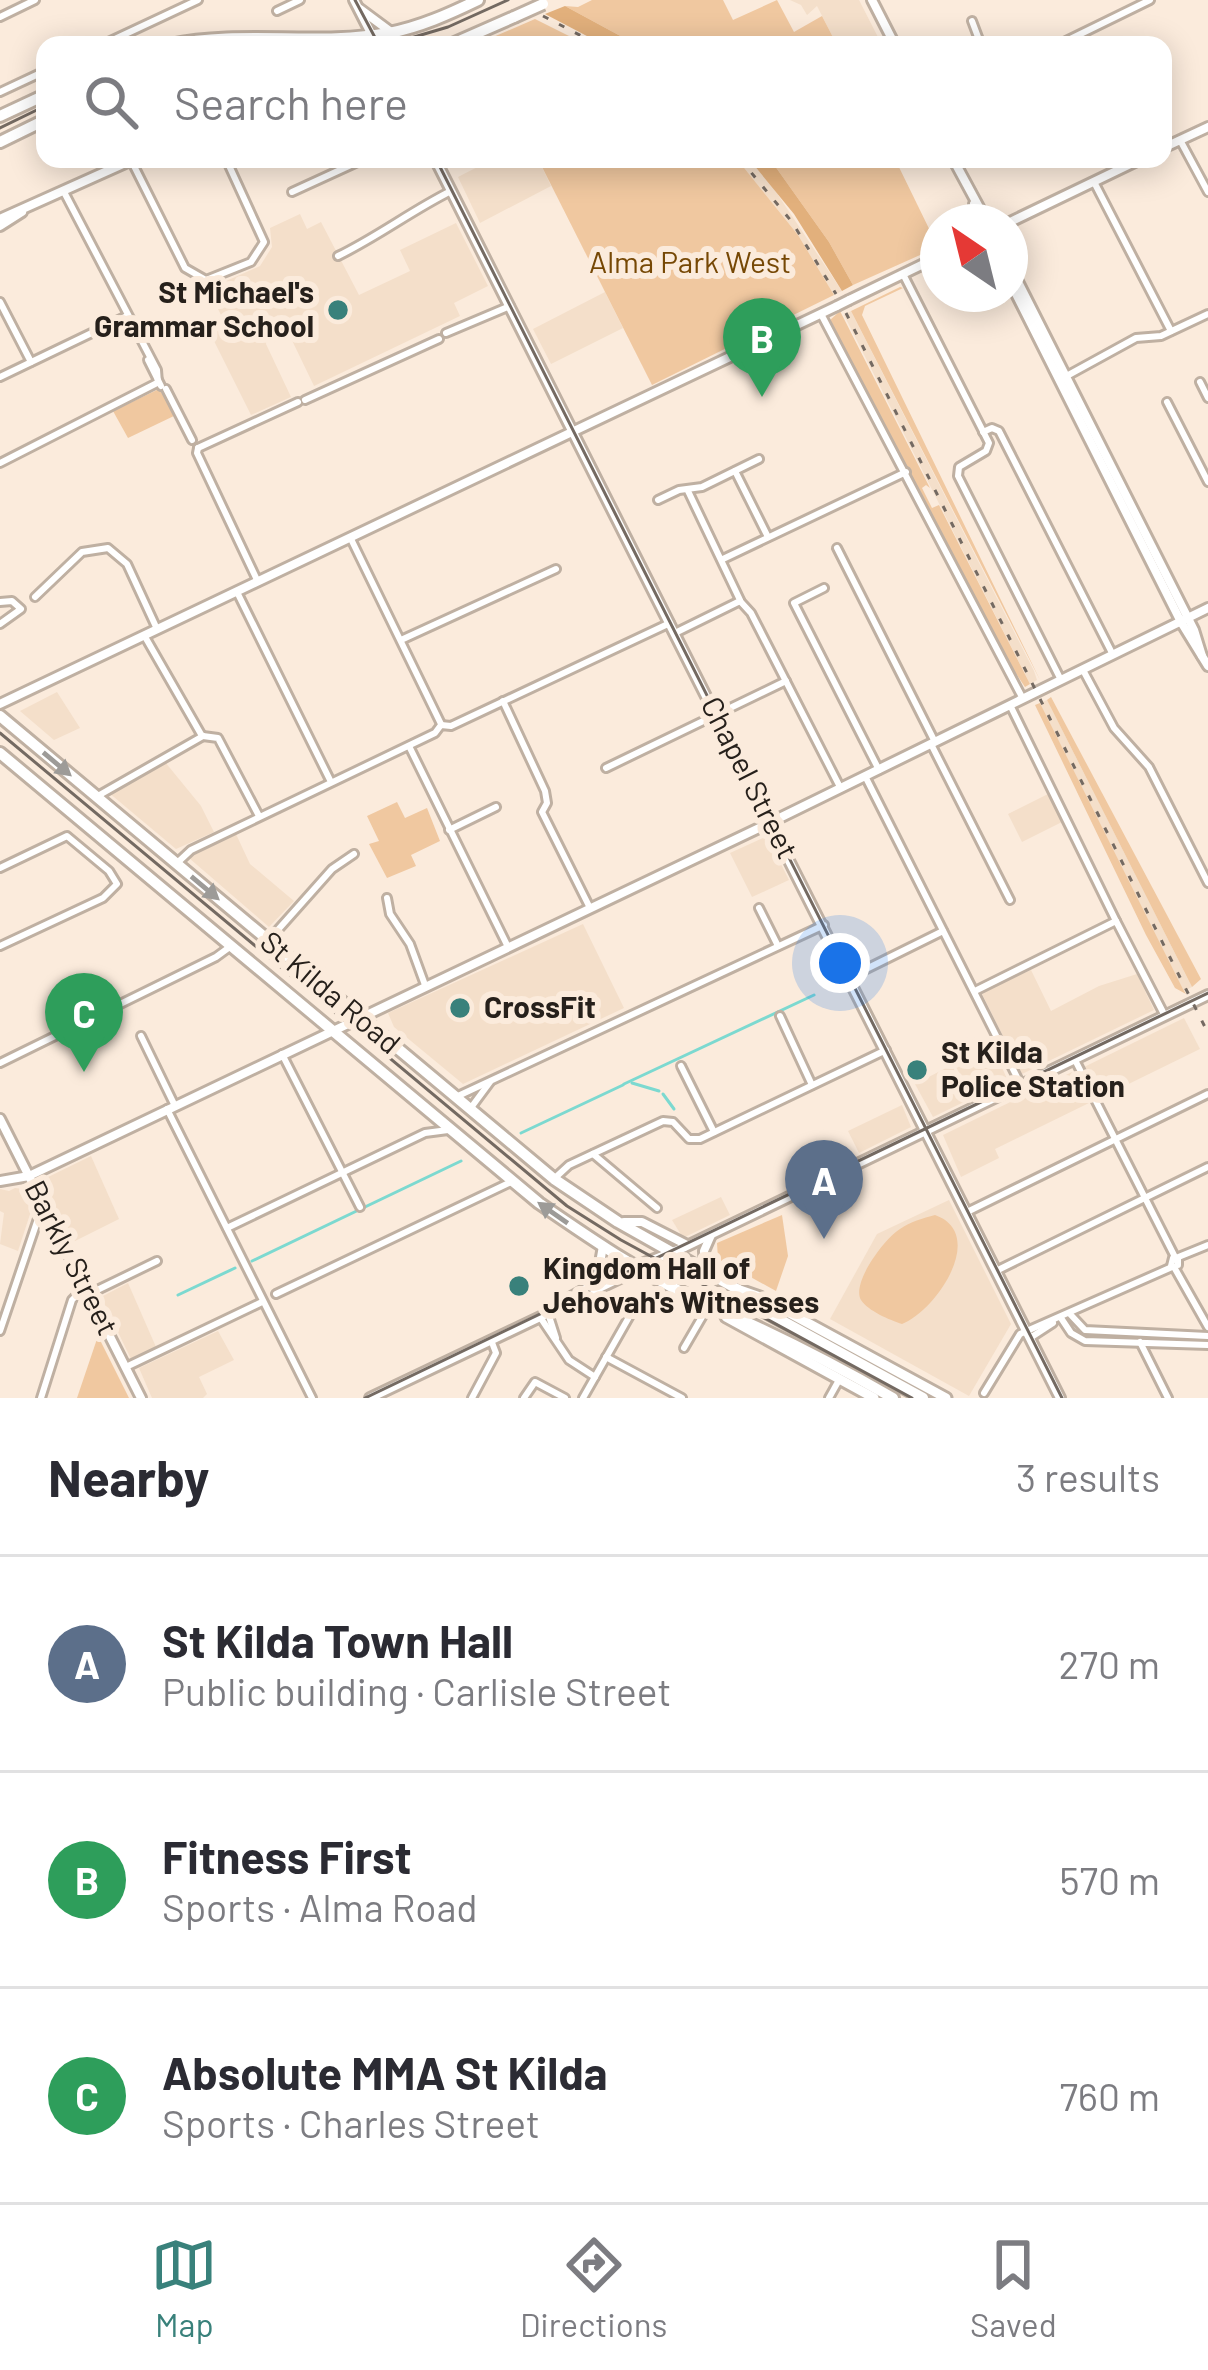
<!DOCTYPE html>
<meta charset="utf-8">
<style>
:root{--surface:#fff;--page:#f7f7f7;--text:#2b2b33;--muted:#7c7c81;--line:#e1e1e2;--accent:#39817b}
body{margin:0;font-family:Barlow,sans-serif;background:var(--page);color:var(--text)}
.compass{position:absolute;left:920px;top:204px;width:108px;height:108px;border-radius:50%;background:var(--surface);box-shadow:0 6px 30px #0003;rotate:325deg}
.you{position:absolute;left:840px;top:963px;width:42px;height:42px;margin:-30px;border:9px solid #fff;border-radius:50%;background:#1a73e8;box-shadow:0 0 0 18px #1a73e833}
.badge{display:grid;place-items:center;width:78px;height:78px;border-radius:50%;background:var(--accent);color:#fff;font-size:39px;font-weight:700}
.pin{position:absolute;translate:-50% -99px;filter:drop-shadow(0 3px 6px #0008)}
.pin::after{content:'';position:absolute;top:63px;width:42px;height:36px;background:inherit;clip-path:polygon(0 0,100% 0,50% 100%)}
.list{margin:0;padding:0;list-style:none}
h2{display:flex;justify-content:space-between;align-items:center;height:156px;margin:0;padding:0 48px;font-size:51px}
h2 small{font-size:39px;font-weight:400;color:var(--muted)}
.list li{display:grid;grid-template-columns:78px 1fr auto;gap:36px;align-items:center;box-sizing:border-box;height:216px;padding:0 48px;border-top:3px solid var(--line)}
.list b{display:block;font-size:45px;white-space:nowrap}
.list p{margin:0;font-size:39px;white-space:nowrap;color:var(--muted)}
.list em{font-size:39px;font-style:normal;color:var(--muted)}
.icon{flex:none;width:66px;height:66px;fill:none;stroke:currentColor;stroke-width:2;stroke-linecap:round;stroke-linejoin:round}
.map{position:relative;flex:none;width:1208px;height:1398px;overflow:hidden}
.search{position:absolute;background:var(--surface);box-shadow:0 6px 30px #0003;left:36px;right:36px;top:36px;height:132px;display:flex;align-items:center;gap:30px;box-sizing:border-box;padding:0 42px;border-radius:24px;color:var(--muted);font-size:45px}
.sheet{height:804px;background:var(--surface)}
nav{display:flex;justify-content:space-around;align-items:center;box-sizing:border-box;height:168px;border-top:3px solid var(--line);background:var(--surface);font-size:33px;color:var(--muted)}
nav a{display:grid;justify-items:center;gap:6px}
nav .on{color:var(--accent)}
.map>svg:first-child{display:block}
.built{fill:#f4dfca}
.green{fill:#f0c8a0}
.forest{fill:#e2b07c}
.lines{fill:none;stroke-linecap:round;stroke-linejoin:round}
.stream{stroke:#7cd9d0;stroke-width:3}
.street-casing{stroke:#bfb0a2;stroke-width:12}
.secondary-casing{stroke:#bfb0a2;stroke-width:14}
.primary-casing{stroke:#bfb0a2;stroke-width:15}
.highway-casing{stroke:#bfb0a2;stroke-width:16}
.street{stroke:#fff;stroke-width:6}
.secondary{stroke:#fff;stroke-width:8}
.primary{stroke:#fff;stroke-width:9}
.highway{stroke:#fff;stroke-width:10}
.tram{stroke:#746a62;stroke-width:3}
.rail{stroke:#746a62;stroke-width:3;stroke-dasharray:6 12;stroke-linecap:butt}
.secondary-bridge-casing{stroke:#bfb0a2;stroke-width:14;stroke-linecap:butt}
.highway-bridge-casing{stroke:#bfb0a2;stroke-width:16;stroke-linecap:butt}
.secondary-bridge{stroke:#fff;stroke-width:8}
.highway-bridge{stroke:#fff;stroke-width:10}
.oneway{fill:#9d9b98}
.poi-dot{fill:#39817b;stroke:#fbebdc;stroke-width:4.5}
.labels{text-anchor:middle;stroke-width:12;stroke-linejoin:round;paint-order:stroke}
.park-label{font-size:30px;fill:#764805;stroke:#fbebdc}
.poi-label{font-size:30px;font-weight:bold;fill:#26201b;stroke:#fbebdc;text-anchor:start}
.street-label{font-size:30px;fill:#26201b;stroke:#fbebdc}
</style>
<div class="map">
<svg width="1208" height="1398" viewBox="0 0 1208 1398">
<rect width="100%" height="100%" fill="#fbebdc"/>
<g class="built">
<path d="M 790,0 L 859,0 L 882,45 L 837,45 L 817,6 L 807,15 L 801,5 Z"/>
<path d="M 493,159 L 538,159 L 551,186 L 480,223 L 458,177 Z"/>
<path d="M 737,159 L 749,159 L 772,186 L 842,291 L 834,295 L 798,235 Z"/>
<path d="M 300,214 L 307,229 L 321,222 L 359,295 L 410,271 L 400,250 L 456,223 L 488,286 L 454,303 L 460,316 L 314,386 L 287,330 L 267,339 L 266,344 L 291,397 L 251,415 L 207,327 L 222,317 L 208,289 L 260,266 L 272,247 L 270,228 Z"/>
<path d="M 605,292 L 623,328 L 551,364 L 533,329 Z"/>
<path d="M 851,311 L 1034,671 L 1037,680 L 1030,684 L 844,315 Z"/>
<path d="M 57,692 L 80,728 L 54,740 L 20,711 Z"/>
<path d="M 1047,700 L 1192,987 L 1184,991 L 1040,703 Z"/>
<path d="M 165,762 L 201,806 L 214,832 L 176,849 L 108,792 Z"/>
<path d="M 1048,794 L 1062,822 L 1022,842 L 1008,814 Z"/>
<path d="M 235,832 L 250,864 L 294,901 L 269,927 L 189,858 Z"/>
<path d="M 767,836 L 789,880 L 752,897 L 730,853 Z"/>
<path d="M 583,924 L 624,1008 L 463,1084 L 394,1027 L 388,1013 Z"/>
<path d="M 1031,970 L 1051,1011 L 1099,986 L 1137,974 L 1154,1010 L 1022,1074 L 981,992 Z"/>
<path d="M 1184,1018 L 1200,1049 L 1100,1098 L 1084,1067 Z"/>
<path d="M 991,1043 L 1008,1081 L 972,1098 L 953,1061 Z"/>
<path d="M 952,1065 L 968,1100 L 933,1117 L 915,1084 Z"/>
<path d="M 1072,1072 L 1089,1103 L 995,1149 L 999,1158 L 961,1177 L 943,1135 Z"/>
<path d="M 902,1105 L 911,1127 L 859,1153 L 848,1131 Z"/>
<path d="M 91,1156 L 119,1219 L 73,1242 L 42,1180 Z"/>
<path d="M 15,1188 L 24,1189 L 32,1208 L 18,1251 L 0,1244 L 4,1213 L 0,1211 L 0,1189 L 9,1191 Z"/>
<path d="M 721,1197 L 730,1215 L 683,1238 L 672,1220 Z"/>
<path d="M 949,1200 L 1011,1324 L 969,1396 L 830,1319 L 877,1234 Z"/>
<path d="M 128,1283 L 156,1347 L 131,1359 L 101,1297 Z"/>
<path d="M 218,1331 L 234,1360 L 199,1377 L 207,1394 L 203,1398 L 152,1398 L 139,1368 Z"/>
</g>
<g class="green">
<path d="M 592,0 L 723,0 L 733,20 L 777,0 L 794,32 L 822,16 L 837,45 L 637,45 L 565,6 L 578,7 Z"/>
<path d="M 535,19 L 587,45 L 477,44 Z"/>
<path d="M 538,159 L 737,159 L 798,235 L 834,295 L 652,385 Z"/>
<path d="M 770,159 L 895,159 L 938,247 L 853,285 L 829,242 Z"/>
<path d="M 900,287 L 903,288 L 865,306 L 862,315 L 1040,680 L 851,311 Z"/>
<path d="M 840,311 L 930,488 L 926,485 L 922,488 L 932,508 L 939,505 L 1030,684 L 1025,687 L 1009,663 L 829,321 Z"/>
<path d="M 159,389 L 176,415 L 128,438 L 113,411 Z"/>
<path d="M 1051,697 L 1201,979 L 1192,987 L 1047,700 Z"/>
<path d="M 1040,703 L 1183,989 L 1186,994 L 1175,988 L 1146,935 L 1035,705 Z"/>
<path d="M 397,802 L 405,818 L 427,808 L 440,841 L 411,855 L 416,866 L 387,878 L 369,844 L 379,841 L 367,816 Z"/>
<path d="M 782,1215 L 788,1256 L 776,1291 L 718,1259 L 717,1243 Z"/>
<path d="M 935,1215 C 988,1234 936,1311 902,1324 C 890,1320 868,1311 861,1300 C 851,1283 885,1238 900,1229 C 910,1222 923,1218 935,1215 Z"/>
<path d="M 98,1336 L 129,1398 L 77,1398 Z"/>
</g>
<g class="forest">
<path d="M 565,6 L 637,45 L 604,45 L 545,14 Z"/>
<path d="M 749,159 L 770,159 L 829,242 L 853,285 L 842,291 L 794,214 Z"/>
</g>
<g class="lines">
<g class="stream">
<path d="M 632,1083 L 659,1091"/>
<path d="M 624,1084 L 814,995"/>
<path d="M 663,1094 L 674,1109"/>
<path d="M 521,1133 L 623,1085"/>
<path d="M 252,1261 L 461,1161"/>
<path d="M 178,1295 L 235,1268"/>
</g>
<defs>
<g id="street">
<path d="M 277,11 L 300,0"/>
<path d="M 0,17 L 35,0"/>
<path d="M 972,21 L 981,45"/>
<path d="M 102,45 L 198,0"/>
<path d="M 1058,45 L 1150,0"/>
<path d="M 0,92 L 45,71"/>
<path d="M 1180,140 L 1208,192"/>
<path d="M 131,160 L 185,268 L 206,280 L 251,262 L 264,242 L 226,159"/>
<path d="M 1094,182 L 1171,331"/>
<path d="M 64,192 L 157,370 L 158,383"/>
<path d="M 292,192 L 364,159"/>
<path d="M 338,256 C 379,236 411,211 451,191"/>
<path d="M 903,274 L 989,443 L 986,451 L 959,467 L 958,476 L 1061,680"/>
<path d="M 0,302 L 31,362"/>
<path d="M 821,314 L 1023,699"/>
<path d="M 446,333 L 510,306"/>
<path d="M 148,360 L 161,386"/>
<path d="M 0,377 L 127,316"/>
<path d="M 1063,378 L 1136,338 L 1161,336 L 1208,314"/>
<path d="M 1200,382 L 1208,398"/>
<path d="M 166,389 L 192,440"/>
<path d="M 305,400 L 439,339"/>
<path d="M 1167,402 L 1208,482"/>
<path d="M 983,432 L 992,428 L 999,431 L 1113,655"/>
<path d="M 198,448 L 197,453 L 258,582"/>
<path d="M 198,448 L 298,402"/>
<path d="M 0,463 L 157,383"/>
<path d="M 735,471 L 768,537"/>
<path d="M 688,491 L 740,600"/>
<path d="M 658,500 L 679,490 L 702,487 L 759,459"/>
<path d="M 351,539 L 441,724"/>
<path d="M 837,548 L 935,742"/>
<path d="M 723,559 L 906,472"/>
<path d="M 824,588 L 794,603 L 879,770"/>
<path d="M 237,592 L 331,782"/>
<path d="M 35,597 L 82,552 L 108,548 L 127,564 L 157,629"/>
<path d="M 740,601 L 751,613 L 840,787"/>
<path d="M 0,602 L 12,601 L 21,609 L 0,624"/>
<path d="M 675,633 L 740,601"/>
<path d="M 144,635 L 202,736"/>
<path d="M 401,640 L 556,569"/>
<path d="M 1083,670 L 1114,728 L 1149,767 L 1208,883"/>
<path d="M 503,701 L 545,791 L 547,803 L 542,812 L 590,908"/>
<path d="M 1010,705 L 1116,921"/>
<path d="M 203,736 L 218,738 L 259,816"/>
<path d="M 931,744 L 1010,900"/>
<path d="M 409,746 L 508,947"/>
<path d="M 606,768 L 786,681"/>
<path d="M 865,776 L 1021,1085"/>
<path d="M 96,797 L 203,736"/>
<path d="M 449,830 L 496,807"/>
<path d="M 176,864 L 191,850 L 435,733 L 441,725 L 451,726 L 670,623"/>
<path d="M 0,868 L 67,836 L 109,871 L 117,884 L 103,898 L 0,946"/>
<path d="M 387,898 L 390,914 L 410,944 L 425,985"/>
<path d="M 759,908 L 778,946"/>
<path d="M 268,941 L 332,869 L 354,854"/>
<path d="M 850,977 L 943,931"/>
<path d="M 975,991 L 1116,921 L 1165,1016"/>
<path d="M 780,1016 L 812,1085"/>
<path d="M 141,1036 L 175,1106"/>
<path d="M 282,1054 L 360,1207"/>
<path d="M 1075,1060 L 1175,1257"/>
<path d="M 0,1063 L 216,957 L 231,946"/>
<path d="M 681,1066 L 714,1132"/>
<path d="M 458,1096 L 824,925"/>
<path d="M 167,1109 L 312,1398"/>
<path d="M 470,1109 L 490,1082"/>
<path d="M 593,1154 L 657,1208"/>
<path d="M 556,1177 L 569,1165 L 663,1121 L 673,1122 L 689,1139 L 700,1139 L 886,1050"/>
<path d="M 967,1212 L 1208,1094"/>
<path d="M 227,1228 L 425,1133 L 448,1130"/>
<path d="M 1176,1258 L 1208,1245"/>
<path d="M 1171,1266 L 1173,1258 L 1178,1259 L 1178,1265"/>
<path d="M 1174,1267 L 1208,1327"/>
<path d="M 996,1271 L 1208,1167"/>
<path d="M 89,1294 L 157,1261"/>
<path d="M 276,1294 L 511,1182"/>
<path d="M 548,1313 L 556,1338"/>
<path d="M 1070,1314 L 1085,1330 L 1208,1336"/>
<path d="M 540,1317 L 569,1360 L 595,1377"/>
<path d="M 1061,1318 L 1071,1333 L 1085,1341 L 1208,1345"/>
<path d="M 0,1331 L 43,1204"/>
<path d="M 1030,1338 L 1053,1323"/>
<path d="M 1140,1342 L 1168,1398"/>
<path d="M 684,1348 L 709,1305"/>
<path d="M 606,1357 L 682,1398"/>
<path d="M 126,1367 L 262,1302"/>
<path d="M 984,1393 L 1020,1334 L 1172,1267"/>
<path d="M 41,1398 L 72,1300 L 85,1287"/>
<path d="M 472,1398 L 496,1353 L 491,1340"/>
<path d="M 524,1398 L 535,1382 L 565,1398"/>
<path d="M 583,1398 L 641,1296"/>
<path d="M 829,1398 L 839,1380"/>
</g>
<g id="secondary">
<path d="M 354,0 L 377,45"/>
<path d="M 872,0 L 895,45"/>
<path d="M 360,9 L 391,32"/>
<path d="M 1163,148 L 1208,127"/>
<path d="M 435,159 L 1060,1398"/>
<path d="M 953,159 L 987,222"/>
<path d="M 974,204 L 979,222"/>
<path d="M 0,219 L 134,159"/>
<path d="M 1010,222 L 1141,159"/>
<path d="M 0,226 L 22,212"/>
<path d="M 1010,266 L 1194,630 L 1202,656"/>
<path d="M 1010,282 L 1181,622 L 1208,666"/>
<path d="M 849,300 L 938,257"/>
<path d="M 0,704 L 837,306"/>
<path d="M 0,1119 L 141,1398"/>
<path d="M 0,1181 L 29,1176 L 759,828 L 1208,608"/>
<path d="M 624,1222 L 642,1222 L 687,1245"/>
<path d="M 705,1270 L 704,1251 L 711,1235"/>
<path d="M 597,1280 L 603,1246"/>
<path d="M 566,1304 L 639,1269"/>
<path d="M 548,1313 C 591,1280 637,1267 685,1247 L 1208,995"/>
<path d="M 370,1398 L 553,1311"/>
</g>
<g id="primary">
<path d="M 737,1289 L 760,1297 L 946,1398"/>
<path d="M 726,1317 L 874,1398"/>
</g>
<g id="highway">
<path d="M 170,45 C 242,30 317,46 389,33 C 420,27 449,14 478,0"/>
<path d="M 450,45 L 514,17"/>
<path d="M 0,116 L 45,95"/>
<path d="M 0,142 L 45,120"/>
<path d="M 0,716 L 554,1179 L 618,1222 L 737,1289 L 764,1311 L 923,1398"/>
<path d="M 0,753 L 539,1203 C 594,1241 651,1280 713,1307 C 775,1334 834,1364 893,1398"/>
</g>
</defs>
<use href="#street" class="street-casing"/>
<use href="#secondary" class="secondary-casing"/>
<use href="#primary" class="primary-casing"/>
<use href="#highway" class="highway-casing"/>
<use href="#street" class="street"/>
<use href="#secondary" class="secondary"/>
<use href="#primary" class="primary"/>
<use href="#highway" class="highway"/>
<g class="tram">
<path d="M 355,0 L 379,45"/>
<path d="M 387,45 L 448,27 L 508,0"/>
<path d="M 0,128 L 45,106"/>
<path d="M 436,159 L 1062,1398"/>
<path d="M 0,733 L 567,1206 L 621,1240 L 912,1398"/>
<path d="M 365,1398 L 1208,993"/>
</g>
<g class="rail">
<path d="M 543,16 L 599,45"/>
<path d="M 740,159 L 792,222 L 836,294"/>
<path d="M 846,313 L 1208,1033"/>
</g>
<defs>
<path id="secondary-bridge" d="M 837,306 L 849,300"/>
<path id="highway-bridge" d="M 514,17 L 543,4"/>
</defs>
<use href="#secondary-bridge" class="secondary-bridge-casing"/>
<use href="#highway-bridge" class="highway-bridge-casing"/>
<use href="#secondary-bridge" class="secondary-bridge"/>
<use href="#highway-bridge" class="highway-bridge"/>
</g>
<defs><path id="oneway-solid" d="M-6-.8H1V-3.2L6.5 0L1 3.2V.8H-6Z" transform="scale(3)"/></defs>
<g class="oneway">
<use href="#oneway-solid" transform="translate(57 764) rotate(40)"/>
<use href="#oneway-solid" transform="translate(205 888) rotate(40)"/>
<use href="#oneway-solid" transform="translate(553 1213) rotate(-145)"/>
</g>
<g class="poi-dot">
<circle cx="338" cy="310" r="12"/>
<circle cx="460" cy="1008" r="12"/>
<circle cx="917" cy="1070" r="12"/>
<circle cx="519" cy="1286" r="12"/>
</g>
<g class="labels">
<g class="park-label">
<text x="690" y="273">Alma Park West</text>
</g>
<g class="poi-label">
<text x="314" y="303" text-anchor="end">St Michael's<tspan x="314" dy="34">Grammar School</tspan></text>
<text x="484" y="1018">CrossFit</text>
<text x="941" y="1063">St Kilda<tspan x="941" dy="34">Police Station</tspan></text>
<text x="543" y="1279">Kingdom Hall of<tspan x="543" dy="34">Jehovah's Witnesses</tspan></text>
</g>
<g class="street-label">
<text transform="translate(749 778) rotate(63)" y="10">Chapel Street</text>
<text transform="translate(330 993) rotate(40)" y="10">St Kilda Road</text>
<text transform="translate(71 1258) rotate(63)" y="10">Barkly Street</text>
</g>
</g>
</svg>
<svg class="compass" viewBox="-18 -18 36 36"><path d="M0-13l5 13h-10z" fill="#e53935"/><path d="M0 13l5-13h-10z" fill="#7c7c81"/></svg>
<div class="you"></div>
<div class="pin badge" style="left:824px;top:1239px;background:#5c6f8a">A</div>
<div class="pin badge" style="left:762px;top:397px;background:#2e9e5b">B</div>
<div class="pin badge" style="left:84px;top:1072px;background:#2e9e5b">C</div>
<div class="search"><svg class="icon" aria-label="search" viewBox="0 0 24 24"><circle cx="10" cy="10" r="6"/><path d="M15 15l6 6"/></svg>Search here</div>
</div>
<section class="sheet">
<h2>Nearby<small>3 results</small></h2>
<ul class="list">
<li><span class="badge" style="background:#5c6f8a">A</span><div><b>St Kilda Town Hall</b><p>Public building · Carlisle Street</p></div><em>270 m</em></li>
<li><span class="badge" style="background:#2e9e5b">B</span><div><b>Fitness First</b><p>Sports · Alma Road</p></div><em>570 m</em></li>
<li><span class="badge" style="background:#2e9e5b">C</span><div><b>Absolute MMA St Kilda</b><p>Sports · Charles Street</p></div><em>760 m</em></li>
</ul>
</section>
<nav>
<a class="on"><svg class="icon" aria-label="map" viewBox="0 0 24 24"><path d="M3 6l6-2 6 2 6-2v14l-6 2-6-2-6 2zM9 4v14M15 6v14"/></svg>Map</a>
<a><svg class="icon" aria-label="directions" viewBox="0 0 24 24"><path d="M12 3l9 9-9 9-9-9zM9 14v-3h6M13 9l2 2-2 2"/></svg>Directions</a>
<a><svg class="icon" aria-label="saved" viewBox="0 0 24 24"><path d="M7 4h10v16l-5-4-5 4z"/></svg>Saved</a>
</nav>
